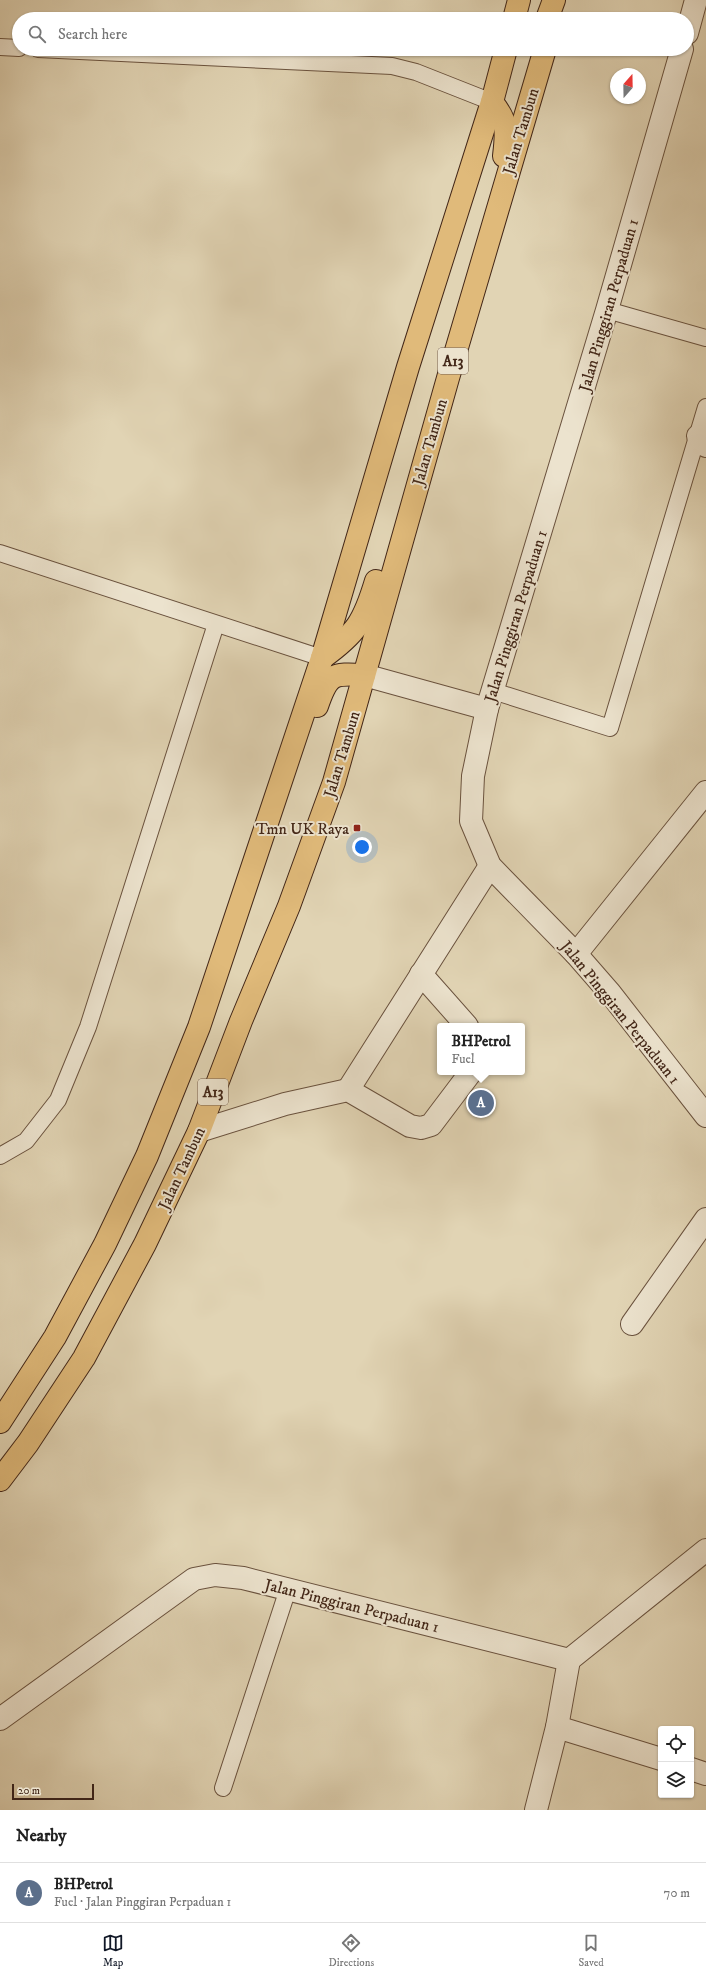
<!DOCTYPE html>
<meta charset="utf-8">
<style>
:root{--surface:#fff;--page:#f2f2f2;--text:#222;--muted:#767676;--line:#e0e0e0;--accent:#111827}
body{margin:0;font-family:"IM FELL DW Pica",serif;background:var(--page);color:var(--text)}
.controls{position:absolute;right:12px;bottom:12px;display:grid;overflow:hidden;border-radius:4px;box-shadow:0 1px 3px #0004}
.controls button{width:36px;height:36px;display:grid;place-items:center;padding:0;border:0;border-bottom:1px solid var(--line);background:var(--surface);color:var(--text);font:20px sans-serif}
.compass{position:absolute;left:610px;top:68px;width:36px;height:36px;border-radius:50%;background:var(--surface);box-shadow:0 1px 3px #0004;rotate:20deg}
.scale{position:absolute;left:12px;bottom:10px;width:82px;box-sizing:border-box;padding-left:4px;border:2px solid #422617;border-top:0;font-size:11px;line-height:14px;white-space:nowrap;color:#422617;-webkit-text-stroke:3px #ece3ce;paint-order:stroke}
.you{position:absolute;left:362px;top:847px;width:14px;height:14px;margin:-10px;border:3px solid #fff;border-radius:50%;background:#1a73e8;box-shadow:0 0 0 6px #1a73e833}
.badge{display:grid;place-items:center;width:26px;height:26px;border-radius:50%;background:var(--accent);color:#fff;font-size:13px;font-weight:700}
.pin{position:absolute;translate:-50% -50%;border:2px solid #fff;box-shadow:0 1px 4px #0006}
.popup{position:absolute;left:437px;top:1023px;width:88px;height:52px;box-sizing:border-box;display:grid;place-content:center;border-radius:4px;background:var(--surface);filter:drop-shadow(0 1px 3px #0005);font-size:13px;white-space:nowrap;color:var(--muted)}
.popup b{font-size:15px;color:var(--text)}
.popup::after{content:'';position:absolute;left:50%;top:100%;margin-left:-8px;border:8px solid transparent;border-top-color:var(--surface)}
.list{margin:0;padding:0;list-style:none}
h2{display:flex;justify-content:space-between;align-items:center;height:52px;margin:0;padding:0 16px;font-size:17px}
h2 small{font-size:13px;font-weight:400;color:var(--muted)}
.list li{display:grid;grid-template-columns:26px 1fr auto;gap:12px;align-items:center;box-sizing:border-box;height:60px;padding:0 16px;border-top:1px solid var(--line)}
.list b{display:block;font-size:15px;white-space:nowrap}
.list p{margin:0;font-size:13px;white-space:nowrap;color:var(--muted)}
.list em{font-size:13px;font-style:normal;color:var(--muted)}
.icon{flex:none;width:22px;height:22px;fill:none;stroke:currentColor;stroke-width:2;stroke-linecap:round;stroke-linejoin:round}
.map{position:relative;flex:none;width:706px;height:1810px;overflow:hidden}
.search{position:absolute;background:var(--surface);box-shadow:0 1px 3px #0004;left:12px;right:12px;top:12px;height:44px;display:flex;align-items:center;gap:10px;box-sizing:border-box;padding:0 14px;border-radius:22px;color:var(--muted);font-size:15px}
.sheet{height:112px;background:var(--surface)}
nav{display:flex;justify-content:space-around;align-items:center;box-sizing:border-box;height:56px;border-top:1px solid var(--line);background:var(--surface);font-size:11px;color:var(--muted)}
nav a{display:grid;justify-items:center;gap:2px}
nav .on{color:var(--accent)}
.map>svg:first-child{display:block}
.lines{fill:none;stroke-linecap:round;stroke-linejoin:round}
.lane-casing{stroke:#6a523e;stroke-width:18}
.street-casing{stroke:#6a523e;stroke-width:24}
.primary-casing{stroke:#422617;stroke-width:24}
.lane{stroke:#ece3ce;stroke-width:16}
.street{stroke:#ece3ce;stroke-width:22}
.primary{stroke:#e0ba7a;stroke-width:22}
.poi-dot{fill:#8f2418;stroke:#ece3ce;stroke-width:1.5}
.labels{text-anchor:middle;stroke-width:4;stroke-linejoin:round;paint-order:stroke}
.shield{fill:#ece3ce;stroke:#755f4e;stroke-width:1}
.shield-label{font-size:15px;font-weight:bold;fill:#422617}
.street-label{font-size:16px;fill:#422617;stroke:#ece3ce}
.poi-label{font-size:16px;fill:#422617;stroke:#ece3ce;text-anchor:end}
</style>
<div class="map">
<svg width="706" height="1810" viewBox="0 0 706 1810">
<rect width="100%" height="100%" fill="#e1d4b4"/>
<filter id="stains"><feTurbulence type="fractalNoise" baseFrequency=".005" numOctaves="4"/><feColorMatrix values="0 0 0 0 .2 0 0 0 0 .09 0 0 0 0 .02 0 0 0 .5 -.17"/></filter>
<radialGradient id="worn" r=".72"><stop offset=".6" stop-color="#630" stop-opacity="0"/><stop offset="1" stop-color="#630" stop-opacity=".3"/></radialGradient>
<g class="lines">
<defs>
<g id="lane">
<path d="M 0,47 L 19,48"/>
<path d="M 38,49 L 392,66 L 416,72 L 492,102"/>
<path d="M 607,310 L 706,338"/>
<path d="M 0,553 L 322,658"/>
<path d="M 493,691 L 610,728 L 706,407"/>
<path d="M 0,1156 L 26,1141 L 58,1100 L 88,1027 L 216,624"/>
<path d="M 223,1788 L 288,1589"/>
</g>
<g id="street">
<path d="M 687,33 L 696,0"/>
<path d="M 682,49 L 607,310 L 487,709 L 473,776 L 471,821 L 490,866 L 576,954 L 610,993 L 706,1116"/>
<path d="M 698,436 L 706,446"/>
<path d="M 364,675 L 487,709"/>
<path d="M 576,954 L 706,792"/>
<path d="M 421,974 L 467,1026"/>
<path d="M 348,1090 L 490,866"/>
<path d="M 199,1131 L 285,1104 L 348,1090 L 410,1126 L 421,1128 L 431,1125 L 471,1072"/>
<path d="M 632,1324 L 706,1219"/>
<path d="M 0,1719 L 194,1579 L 215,1575 L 243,1578 L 569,1660 L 706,1550"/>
<path d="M 557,1727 L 661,1759"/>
<path d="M 691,1769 L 706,1774"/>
<path d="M 536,1810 L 557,1727 L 569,1660"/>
</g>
<g id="primary">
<path d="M 514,19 L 519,0"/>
<path d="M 547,19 L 554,0"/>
<path d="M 492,102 C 508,122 507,131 504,156"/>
<path d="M 322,658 C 357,633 364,621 376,581"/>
<path d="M 317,706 C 328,674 332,673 364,675"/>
<path d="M 0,1422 L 55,1337 L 105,1244 L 147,1156 L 199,1027 L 322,658 L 408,367 L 492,102 L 506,49"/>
<path d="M 0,1480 L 28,1443 L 84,1358 L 145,1244 L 199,1131 L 241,1021 L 289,906 L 334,782 L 448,378 L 545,49"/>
</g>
</defs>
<use href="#lane" class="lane-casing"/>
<use href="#street" class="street-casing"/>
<use href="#primary" class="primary-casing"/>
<use href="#lane" class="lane"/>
<use href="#street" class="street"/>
<use href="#primary" class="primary"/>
</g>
<rect class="poi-dot" x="353" y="824" width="8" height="8" rx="2"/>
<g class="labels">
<g class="shield">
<rect x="438" y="348" width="30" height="26" rx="3"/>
<rect x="198" y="1079" width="30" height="26" rx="3"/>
</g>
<g class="shield-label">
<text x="453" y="366">A13</text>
<text x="213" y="1097">A13</text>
</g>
<g class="street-label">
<text transform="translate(520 131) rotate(-73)" y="6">Jalan Tambun</text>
<text transform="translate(608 305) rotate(-74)" y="6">Jalan Pinggiran Perpaduan 1</text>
<text transform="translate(429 442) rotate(-74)" y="6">Jalan Tambun</text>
<text transform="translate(515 616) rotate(-73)" y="6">Jalan Pinggiran Perpaduan 1</text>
<text transform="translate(341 754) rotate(-73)" y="6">Jalan Tambun</text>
<text transform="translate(621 1012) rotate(51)" y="6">Jalan Pinggiran Perpaduan 1</text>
<text transform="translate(181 1168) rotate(-65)" y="6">Jalan Tambun</text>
<text transform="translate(352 1605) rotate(14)" y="6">Jalan Pinggiran Perpaduan 1</text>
</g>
<g class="poi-label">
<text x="349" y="834">Tmn UK Raya</text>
</g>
</g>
<rect width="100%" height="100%" filter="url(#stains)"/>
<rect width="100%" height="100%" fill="url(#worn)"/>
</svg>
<div class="controls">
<button><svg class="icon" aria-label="locate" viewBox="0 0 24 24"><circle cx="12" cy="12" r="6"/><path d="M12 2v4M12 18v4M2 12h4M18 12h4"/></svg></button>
<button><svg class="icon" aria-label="layers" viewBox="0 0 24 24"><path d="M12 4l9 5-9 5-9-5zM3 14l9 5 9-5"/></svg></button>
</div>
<svg class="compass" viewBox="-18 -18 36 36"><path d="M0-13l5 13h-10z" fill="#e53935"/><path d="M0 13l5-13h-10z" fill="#767676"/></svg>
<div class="scale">20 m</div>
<div class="you"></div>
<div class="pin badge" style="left:481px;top:1103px;background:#5c6f8a">A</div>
<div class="popup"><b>BHPetrol</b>Fuel</div>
<div class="search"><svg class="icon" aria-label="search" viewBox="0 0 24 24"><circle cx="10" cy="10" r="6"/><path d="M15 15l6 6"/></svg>Search here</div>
</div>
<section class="sheet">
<h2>Nearby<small></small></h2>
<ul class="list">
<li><span class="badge" style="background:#5c6f8a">A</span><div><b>BHPetrol</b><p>Fuel · Jalan Pinggiran Perpaduan 1</p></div><em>70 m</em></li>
</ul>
</section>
<nav>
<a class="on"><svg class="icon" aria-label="map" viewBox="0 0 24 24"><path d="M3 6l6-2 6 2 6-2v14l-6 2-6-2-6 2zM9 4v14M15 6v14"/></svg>Map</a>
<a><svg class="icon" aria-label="directions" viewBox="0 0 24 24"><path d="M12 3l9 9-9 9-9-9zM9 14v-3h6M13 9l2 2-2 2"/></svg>Directions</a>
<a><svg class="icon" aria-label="saved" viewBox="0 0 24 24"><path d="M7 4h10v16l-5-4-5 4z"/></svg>Saved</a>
</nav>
